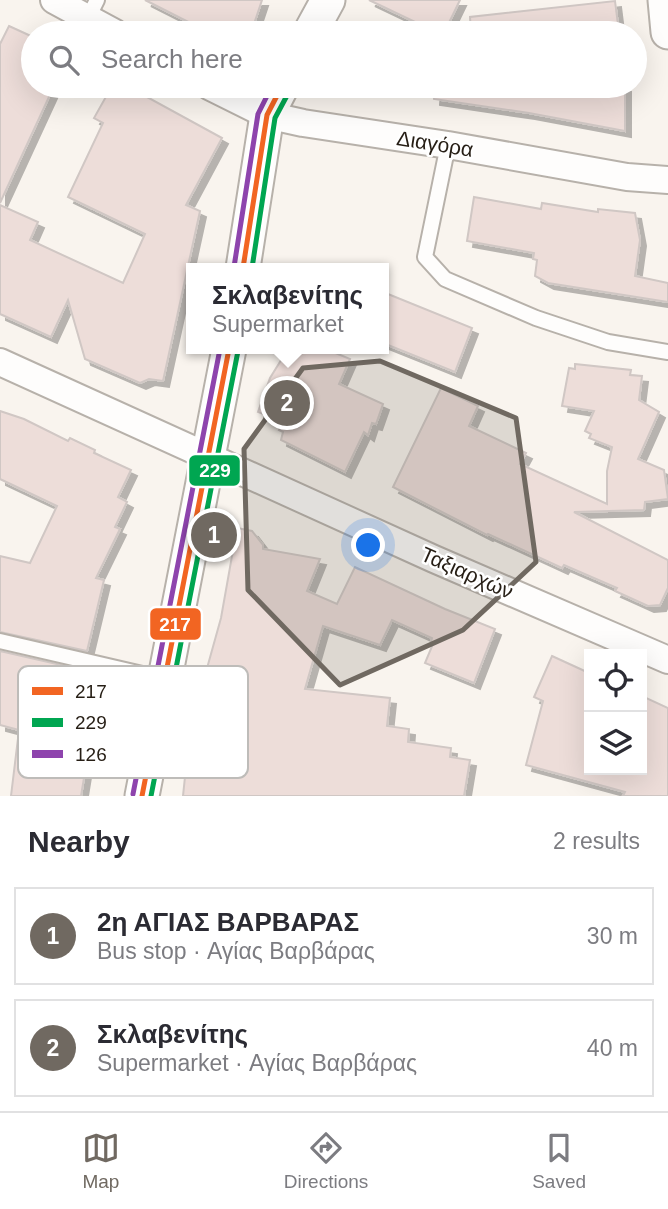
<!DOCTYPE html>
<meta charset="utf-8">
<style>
:root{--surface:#fff;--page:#f7f7f7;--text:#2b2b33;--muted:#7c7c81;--line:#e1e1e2;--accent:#706961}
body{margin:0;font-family:Helvetica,sans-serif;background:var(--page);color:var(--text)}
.controls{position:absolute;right:21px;bottom:21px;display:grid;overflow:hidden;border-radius:0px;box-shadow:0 7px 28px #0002}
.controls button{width:63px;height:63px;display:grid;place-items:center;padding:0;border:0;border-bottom:2px solid var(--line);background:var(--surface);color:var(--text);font:35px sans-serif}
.you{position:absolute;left:369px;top:546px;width:24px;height:24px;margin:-18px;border:5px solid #fff;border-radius:50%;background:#1a73e8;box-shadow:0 0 0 10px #1a73e833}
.badge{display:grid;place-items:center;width:46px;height:46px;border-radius:50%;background:var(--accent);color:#fff;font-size:23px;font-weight:700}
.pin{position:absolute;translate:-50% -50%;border:4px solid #fff;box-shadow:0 2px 7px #0006}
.popup{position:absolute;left:186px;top:263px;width:203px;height:91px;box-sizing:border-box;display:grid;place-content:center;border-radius:0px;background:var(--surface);filter:drop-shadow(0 2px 5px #0005);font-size:23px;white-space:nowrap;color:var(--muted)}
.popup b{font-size:26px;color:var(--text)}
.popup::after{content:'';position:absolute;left:50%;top:100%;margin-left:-14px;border:14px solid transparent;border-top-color:var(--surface)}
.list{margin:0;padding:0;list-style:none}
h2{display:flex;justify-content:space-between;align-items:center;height:91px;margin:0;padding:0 28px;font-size:30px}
h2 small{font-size:23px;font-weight:400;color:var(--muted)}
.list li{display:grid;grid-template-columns:46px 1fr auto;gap:21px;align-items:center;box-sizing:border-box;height:98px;margin:0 14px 14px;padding:0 14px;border:2px solid var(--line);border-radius:0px}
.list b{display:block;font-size:26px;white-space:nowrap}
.list p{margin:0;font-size:23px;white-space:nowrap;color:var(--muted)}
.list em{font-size:23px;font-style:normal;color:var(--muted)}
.icon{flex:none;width:38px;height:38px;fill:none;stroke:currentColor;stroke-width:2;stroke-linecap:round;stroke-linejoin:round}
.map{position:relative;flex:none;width:668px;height:796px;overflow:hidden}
.search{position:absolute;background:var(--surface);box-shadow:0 7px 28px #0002;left:21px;right:21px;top:21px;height:77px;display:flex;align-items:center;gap:18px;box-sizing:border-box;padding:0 24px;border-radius:38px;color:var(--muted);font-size:26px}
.sheet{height:315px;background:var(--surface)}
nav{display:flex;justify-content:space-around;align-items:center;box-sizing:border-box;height:98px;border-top:2px solid var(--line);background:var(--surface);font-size:19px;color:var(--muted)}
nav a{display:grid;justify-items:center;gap:4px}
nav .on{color:var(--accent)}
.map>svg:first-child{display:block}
.building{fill:#edddd9;stroke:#d0c7c4;stroke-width:2;filter:url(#shadow)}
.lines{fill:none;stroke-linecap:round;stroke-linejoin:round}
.service-casing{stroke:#b7b1aa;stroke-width:18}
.minor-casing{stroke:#b7b1aa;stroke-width:30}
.tertiary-casing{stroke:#b7b1aa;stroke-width:37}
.service{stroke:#fefdfc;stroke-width:14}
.minor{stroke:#fefdfc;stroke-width:26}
.tertiary{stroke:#fefdfc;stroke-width:33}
.bus-1-casing{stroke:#fff;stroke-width:10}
.bus-2-casing{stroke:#fff;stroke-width:10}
.bus-3-casing{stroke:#fff;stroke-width:10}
.bus-1{stroke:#f26522;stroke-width:5}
.bus-2{stroke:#00a651;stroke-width:5}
.bus-3{stroke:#8e44ad;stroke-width:5}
.marked{fill:#706961;fill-opacity:0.2;stroke:#706961;stroke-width:5;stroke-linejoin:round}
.labels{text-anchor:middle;stroke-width:5;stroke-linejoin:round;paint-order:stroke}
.street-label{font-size:21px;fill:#261e15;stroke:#fff}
.key{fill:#fff;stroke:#bebcb9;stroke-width:2}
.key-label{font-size:19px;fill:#261e15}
.line-badge{stroke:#fff;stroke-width:2.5}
.badge-label{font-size:19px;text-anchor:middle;font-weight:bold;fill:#fff}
</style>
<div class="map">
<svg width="668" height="796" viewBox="0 0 668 796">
<defs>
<filter id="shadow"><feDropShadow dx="6" dy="6" stdDeviation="0" flood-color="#0004"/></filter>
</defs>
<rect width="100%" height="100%" fill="#f9f4ee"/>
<g class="building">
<path d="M 145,0 L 262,0 L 251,33 L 210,33 Z"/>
<path d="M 369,0 L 460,0 L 444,33 L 438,33 Z"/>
<path d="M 615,1 L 619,33 L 471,33 L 470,17 Z"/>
<path d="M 9,26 L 33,37 L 33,86 L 54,86 L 0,203 L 0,44 Z"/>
<path d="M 112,86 L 127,86 L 222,138 L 186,205 L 200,211 L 163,381 L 149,379 L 140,383 L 85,359 L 68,300 L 51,337 L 0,314 L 0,205 L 38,222 L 30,240 L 123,283 L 145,234 L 68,197 L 103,123 L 94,118 Z"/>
<path d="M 435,86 L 625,86 L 625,131 L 529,113 L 434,99 Z"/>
<path d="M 474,197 L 541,209 L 542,203 L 598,212 L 598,209 L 635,213 L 640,240 L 635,276 L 668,283 L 668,302 L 548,283 L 535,276 L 537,260 L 533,259 L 534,253 L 467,241 Z"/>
<path d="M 383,292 L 472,328 L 455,372 L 383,343 Z"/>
<path d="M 288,349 L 326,349 L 350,359 L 339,384 L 383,404 L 376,424 L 372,423 L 368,435 L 364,432 L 345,472 L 281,440 L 283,432 L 279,430 L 284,422 L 258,412 L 270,378 Z"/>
<path d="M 575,364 L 631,370 L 630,375 L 642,376 L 639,400 L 659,412 L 638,459 L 664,470 L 668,499 L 645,502 L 644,510 L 574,512 L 668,560 L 668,588 L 660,605 L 648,606 L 615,591 L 617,588 L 564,565 L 562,568 L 488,534 L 487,535 L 393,487 L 441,388 L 478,406 L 469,426 L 526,453 L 520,464 L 607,504 L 607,471 L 612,447 L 589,438 L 591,434 L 585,431 L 594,411 L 562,406 L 569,368 L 575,369 Z"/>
<path d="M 0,411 L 24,419 L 68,441 L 70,438 L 95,450 L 94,453 L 131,470 L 118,497 L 127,502 L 115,527 L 120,529 L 96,578 L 104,580 L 87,651 L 0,632 L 0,556 L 30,563 L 57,506 L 0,479 Z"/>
<path d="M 237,528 L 252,531 L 263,545 L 263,549 L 320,559 L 307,591 L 337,604 L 355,567 L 445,609 L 495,629 L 474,683 L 425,663 L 433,644 L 431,642 L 432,638 L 392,620 L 380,645 L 323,626 L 305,689 L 390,698 L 387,726 L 409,729 L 408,742 L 451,748 L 450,757 L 470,760 L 464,796 L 183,796 L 185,777 L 212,681 L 204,679 L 221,618 Z"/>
<path d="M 0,651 L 83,670 L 80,682 L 92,685 L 88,708 L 95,709 L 94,717 L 81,796 L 11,796 L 19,730 L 0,725 Z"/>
<path d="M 552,656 L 589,673 L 589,770 L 642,770 L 642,696 L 668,708 L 668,796 L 623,796 L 625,792 L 526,765 L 543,701 L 534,697 Z"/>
</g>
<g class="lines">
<defs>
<g id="service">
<path d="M 88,18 L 97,0"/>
<path d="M 448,145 L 425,257 L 445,279 L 536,318 L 608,342 L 668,352"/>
<path d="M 0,641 L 164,679"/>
</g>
<g id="minor">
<path d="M 54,0 L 115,33"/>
<path d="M 209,86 L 267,115 L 303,123 L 448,145 L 627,177 L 668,180"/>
<path d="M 0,362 L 434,559 L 668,660"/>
</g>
<g id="tertiary">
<path d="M 665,0 L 668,32"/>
<path d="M 310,33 L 328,0"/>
<path d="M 243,268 L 267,115 L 282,86"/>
<path d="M 142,796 L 229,349"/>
</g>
</defs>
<use href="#service" class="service-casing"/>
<use href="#minor" class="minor-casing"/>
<use href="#tertiary" class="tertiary-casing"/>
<use href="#service" class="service"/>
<use href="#minor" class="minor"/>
<use href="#tertiary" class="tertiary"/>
<defs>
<g id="bus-1">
<path d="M 243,268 L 267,115 L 282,86"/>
<path d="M 142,796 L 229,349"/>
</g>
<g id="bus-2">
<path d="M 252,268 L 275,118 L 290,90"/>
<path d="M 151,796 L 238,351"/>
</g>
<g id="bus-3">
<path d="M 234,267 L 258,114 L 272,86"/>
<path d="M 133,794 L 220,349"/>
</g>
</defs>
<use href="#bus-1" class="bus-1-casing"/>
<use href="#bus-2" class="bus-2-casing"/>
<use href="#bus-3" class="bus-3-casing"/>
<use href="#bus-1" class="bus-1"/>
<use href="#bus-2" class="bus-2"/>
<use href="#bus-3" class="bus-3"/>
</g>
<path class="marked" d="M 380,361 L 516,418 L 536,562 L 463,630 L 340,685 L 248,590 L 244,449 L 303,368 Z"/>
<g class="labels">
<g class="street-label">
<text transform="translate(435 144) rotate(9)" y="7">Διαγόρα</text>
<text transform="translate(467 573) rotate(24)" y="7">Ταξιαρχών</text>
</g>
</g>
<rect x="18" y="666" width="230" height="112" rx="10" class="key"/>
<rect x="32" y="687" width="31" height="8" fill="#f26522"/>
<rect x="32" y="718" width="31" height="9" fill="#00a651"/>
<rect x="32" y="750" width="31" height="8" fill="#8e44ad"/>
<g class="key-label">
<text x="75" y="698">217</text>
<text x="75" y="729">229</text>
<text x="75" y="761">126</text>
</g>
<g class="line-badge">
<rect x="188" y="454" width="53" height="33" rx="7" fill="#00a651"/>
<rect x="149" y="607" width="53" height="34" rx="7" fill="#f26522"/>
</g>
<g class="badge-label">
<text x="215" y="477">229</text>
<text x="175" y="631">217</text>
</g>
</svg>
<div class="controls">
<button><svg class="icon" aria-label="locate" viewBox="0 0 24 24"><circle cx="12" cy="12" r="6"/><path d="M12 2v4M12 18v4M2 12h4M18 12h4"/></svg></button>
<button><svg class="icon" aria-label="layers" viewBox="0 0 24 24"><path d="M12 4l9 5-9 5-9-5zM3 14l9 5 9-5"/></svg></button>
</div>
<div class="you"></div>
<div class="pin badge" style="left:214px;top:535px">1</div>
<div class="pin badge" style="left:287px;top:403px">2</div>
<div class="popup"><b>Σκλαβενίτης</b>Supermarket</div>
<div class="search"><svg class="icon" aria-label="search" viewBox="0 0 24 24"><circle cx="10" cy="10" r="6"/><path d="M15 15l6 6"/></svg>Search here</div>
</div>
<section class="sheet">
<h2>Nearby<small>2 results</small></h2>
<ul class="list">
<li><span class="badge">1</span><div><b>2η ΑΓΙΑΣ ΒΑΡΒΑΡΑΣ</b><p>Bus stop · Αγίας Βαρβάρας</p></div><em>30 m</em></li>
<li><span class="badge">2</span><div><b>Σκλαβενίτης</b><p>Supermarket · Αγίας Βαρβάρας</p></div><em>40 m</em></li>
</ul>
</section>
<nav>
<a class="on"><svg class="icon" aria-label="map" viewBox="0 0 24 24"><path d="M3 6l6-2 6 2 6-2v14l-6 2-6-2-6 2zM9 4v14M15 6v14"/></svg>Map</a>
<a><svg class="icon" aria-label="directions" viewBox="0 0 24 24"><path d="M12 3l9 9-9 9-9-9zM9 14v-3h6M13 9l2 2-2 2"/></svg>Directions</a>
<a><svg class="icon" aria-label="saved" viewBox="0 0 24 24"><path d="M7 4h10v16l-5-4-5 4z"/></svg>Saved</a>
</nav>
